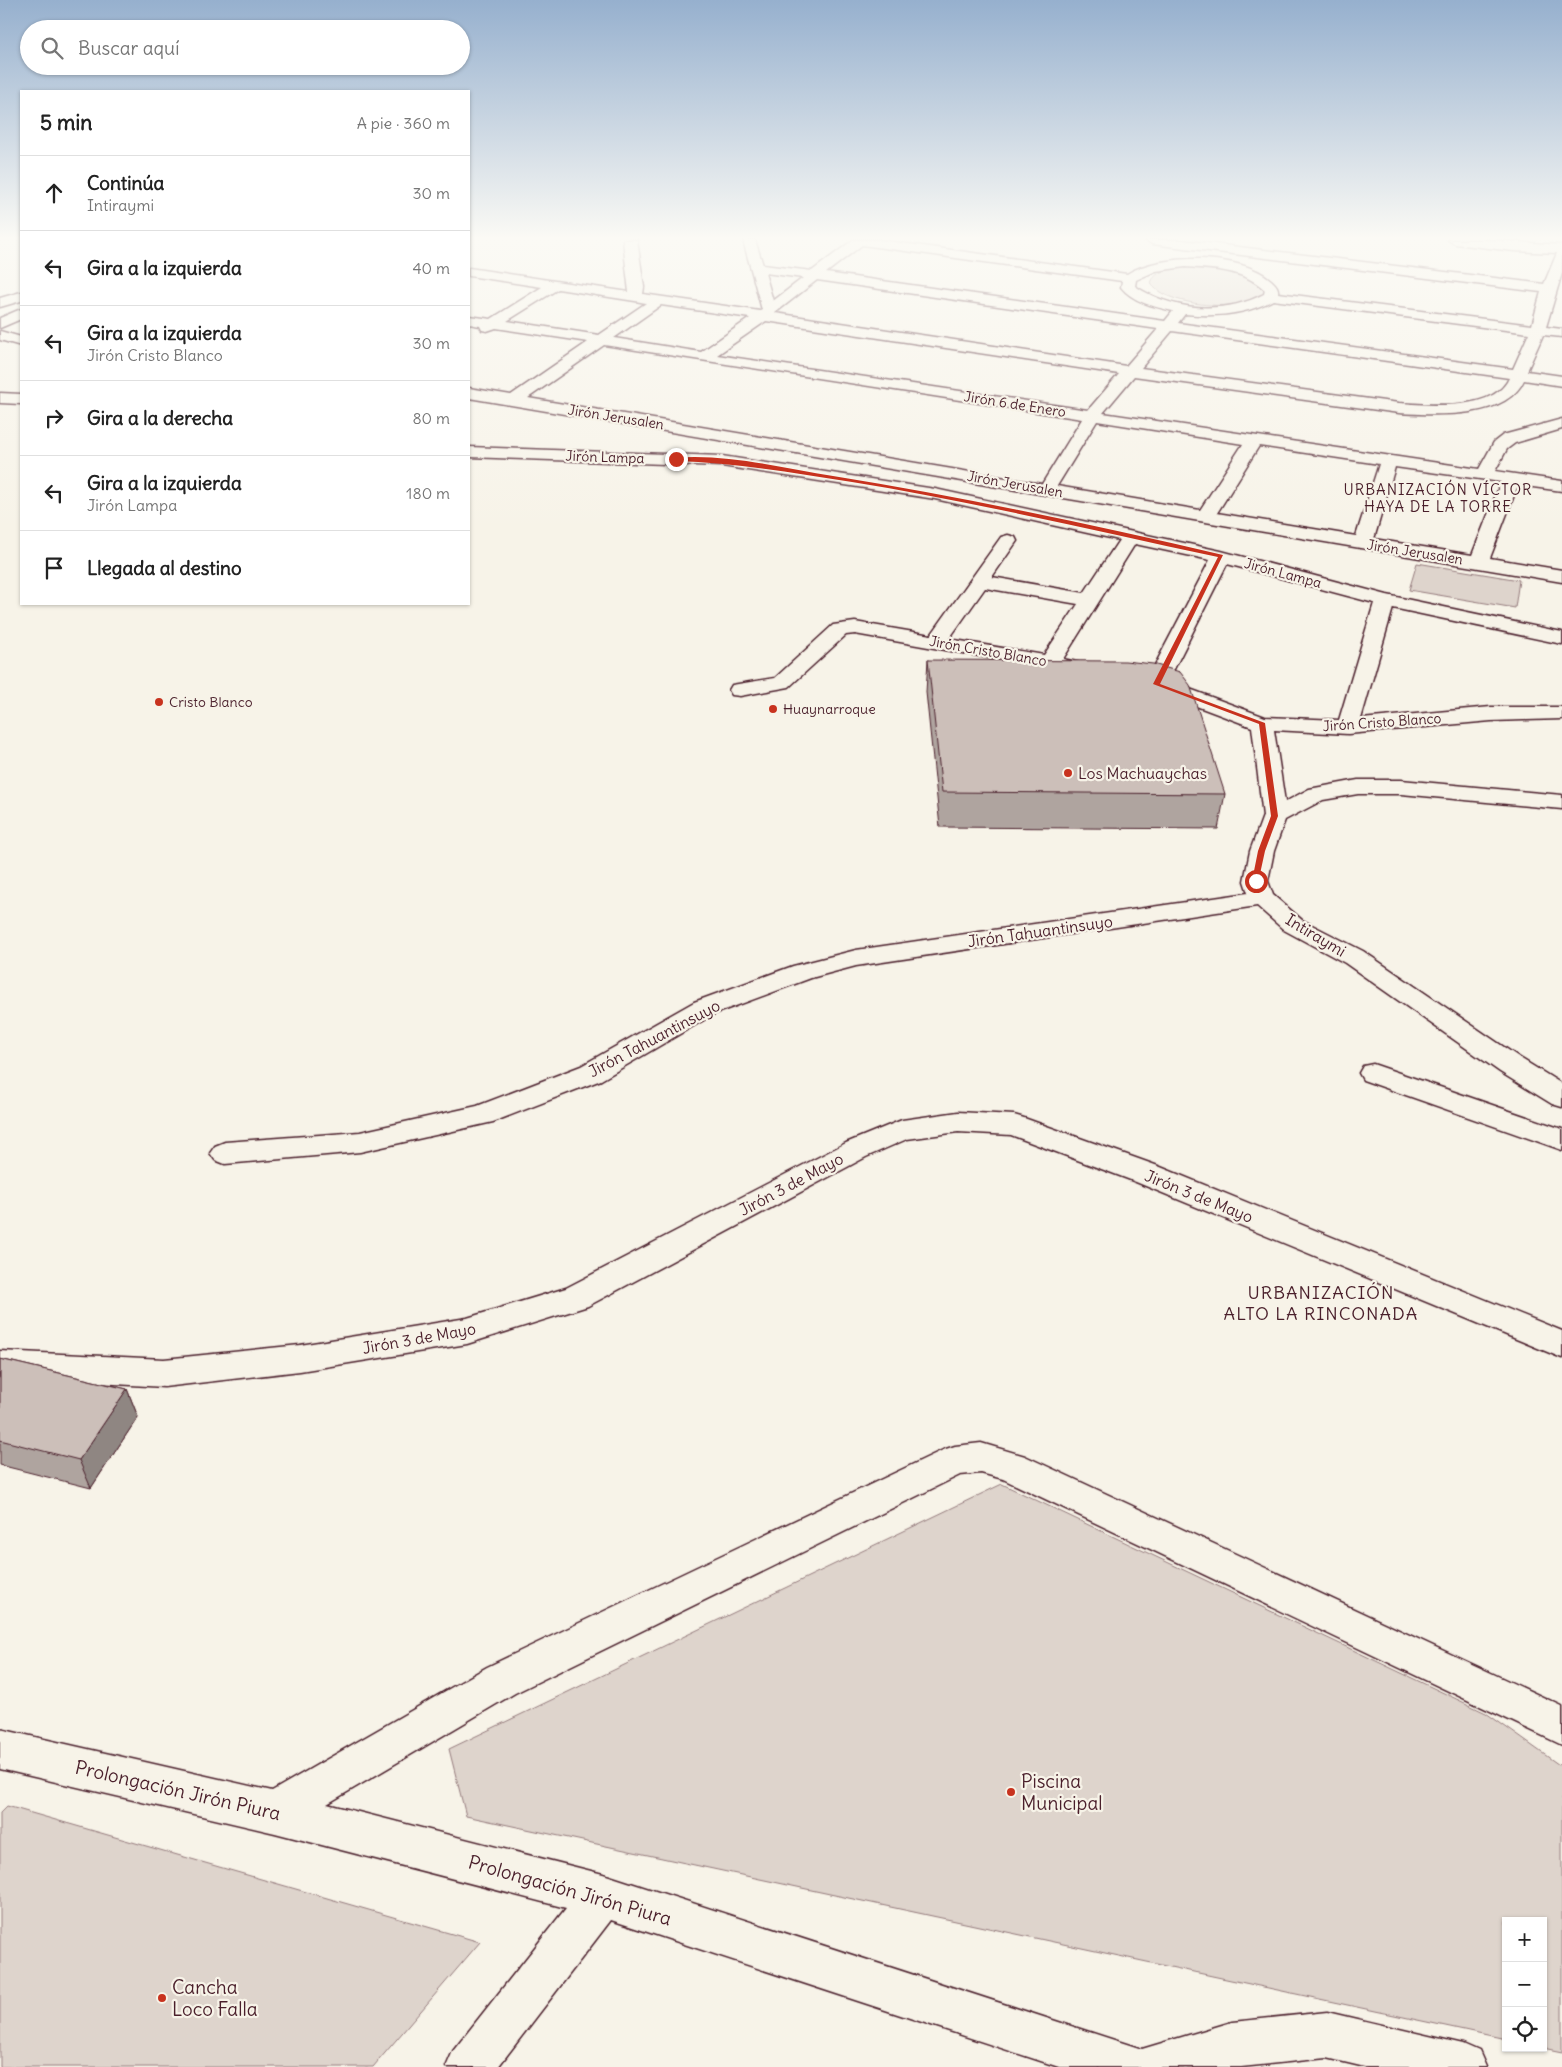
<!DOCTYPE html>
<html lang="es">
<meta charset="utf-8">
<style>
:root{--surface:#fff;--page:#f2f2f2;--text:#222;--muted:#767676;--line:#e0e0e0}
body{margin:0;font-family:Delius,sans-serif;background:var(--page);color:var(--text)}
.controls{position:absolute;right:15px;bottom:15px;display:grid;overflow:hidden;border-radius:0px;box-shadow:0 1px 4px #0004}
.controls button{width:45px;height:45px;display:grid;place-items:center;padding:0;border:0;border-bottom:1px solid var(--line);background:var(--surface);color:var(--text);font:25px sans-serif}
.stop{position:absolute;width:15px;height:15px;margin:-11px;border:4px solid #c8321e;border-radius:50%;background:#fff}
.stop.end{background:#c8321e;border-color:#fff;box-shadow:0 1px 5px #0008}
.list{margin:0;padding:0;list-style:none}
h2{display:flex;justify-content:space-between;align-items:center;height:65px;margin:0;padding:0 20px;font-size:21px}
h2 small{font-size:16px;font-weight:400;color:var(--muted)}
.list li{display:grid;grid-template-columns:32px 1fr auto;gap:15px;align-items:center;box-sizing:border-box;height:75px;padding:0 20px;border-top:1px solid var(--line)}
.list b{display:block;font-size:19px;white-space:nowrap}
.list p{margin:0;font-size:16px;white-space:nowrap;color:var(--muted)}
.list em{font-size:16px;font-style:normal;color:var(--muted)}
.icon{flex:none;width:28px;height:28px;fill:none;stroke:currentColor;stroke-width:2;stroke-linecap:round;stroke-linejoin:round}
.map{position:relative;flex:none;width:1562px;height:2067px;overflow:hidden}
.search{position:absolute;background:var(--surface);box-shadow:0 1px 4px #0004;left:20px;top:20px;width:450px;height:55px;display:flex;align-items:center;gap:12px;box-sizing:border-box;padding:0 18px;border-radius:28px;color:var(--muted);font-size:19px}
.panel{position:absolute;background:var(--surface);box-shadow:0 1px 4px #0004;left:20px;top:90px;width:450px;height:515px;border-radius:0px}
.map>svg:first-child{display:block}
.green{fill:#ded4cc;stroke:#947a7c}
.lines{fill:none;stroke-linecap:round;stroke-linejoin:round}
.minor-casing{stroke:#4a1f2b;stroke-width:3}
.major-casing{stroke:#4a1f2b;stroke-width:3}
.minor{fill:#f7f3e8;fill-rule:evenodd}
.major{fill:#f7f3e8;fill-rule:evenodd}
.wall{fill:#afa49f;stroke:#4a1f2b}
.shaded-wall{fill:#8f8682;stroke:#4a1f2b}
.building{fill:#ccbfb9;stroke:#4a1f2b}
.route{fill:#c8321e}
.poi-dot{fill:#c8321e;stroke:#f7f3e8;stroke-width:2}
.labels{text-anchor:middle;stroke-width:4.5;stroke-linejoin:round;paint-order:stroke}
.far-street-label{font-size:14px;fill:#4a1f2b;stroke:#f7f3e8}
.far-poi-label{font-size:14px;fill:#4a1f2b;stroke:#f7f3e8;text-anchor:start}
.far-neighbourhood-label{font-size:15px;letter-spacing:1px;fill:#4a1f2b;stroke:#f7f3e8}
.poi-label{font-size:16px;fill:#4a1f2b;stroke:#f7f3e8;text-anchor:start}
.street-label{font-size:16px;fill:#4a1f2b;stroke:#f7f3e8}
.neighbourhood-label{font-size:18px;letter-spacing:1px;fill:#4a1f2b;stroke:#f7f3e8}
.near-poi-label{font-size:19px;fill:#4a1f2b;stroke:#f7f3e8;text-anchor:start}
.near-street-label{font-size:19px;fill:#4a1f2b;stroke:#f7f3e8}
</style>
<div class="map">
<svg width="1562" height="2067" viewBox="0 0 1562 2067">
<rect width="100%" height="100%" fill="#f7f3e8"/>
<filter id="ink" filterUnits="userSpaceOnUse"><feTurbulence type="fractalNoise" baseFrequency=".02" numOctaves="2"/><feDisplacementMap in="SourceGraphic" scale="10" xChannelSelector="R" yChannelSelector="G"/><feConvolveMatrix kernelMatrix="1 2 1 2 8 2 1 2 1" color-interpolation-filters="sRGB"/></filter>
<g filter="url(#ink)">
<g class="green">
<path d="M 1200,267 C 1229,269 1242,271 1266,288 C 1260,316 1162,307 1151,283 C 1156,266 1186,268 1200,267 Z"/>
<path d="M 1417,563 L 1519,580 L 1515,608 L 1409,590 Z"/>
<path d="M 1002,1484 L 1486,1713 L 1562,1767 L 1562,2052 L 1543,2048 L 1543,1921 L 1506,1921 L 1506,2039 L 466,1816 L 449,1749 Z"/>
<path d="M 7,1806 L 480,1942 L 373,2067 L 0,2067 L 0,1813 Z"/>
</g>
<g class="lines">
<defs>
<g id="minor">
<path d="M 623,240 L 637,240 L 644,287 L 643,294 L 760,311 L 762,310 L 743,240 L 755,240 L 763,265 L 812,271 L 853,240 L 879,240 L 1127,274 C 1160,253 1241,253 1271,280 C 1275,284 1279,287 1278,293 L 1532,325 L 1541,292 L 1152,244 L 1145,240 L 1182,240 L 1544,284 L 1557,253 L 1514,251 L 1455,244 L 1448,240 L 1486,240 L 1562,245 L 1562,273 L 1546,327 L 1562,329 L 1562,337 L 1543,335 L 1527,371 L 1562,376 L 1562,386 L 1524,380 C 1506,420 1435,415 1399,413 L 1134,376 L 1103,413 L 1479,469 L 1494,442 L 1503,435 L 1562,419 L 1562,429 L 1515,443 L 1507,449 L 1495,471 L 1562,481 L 1562,491 L 1518,485 L 1490,558 L 1562,570 L 1562,582 L 469,398 L 469,388 L 511,395 L 588,342 L 496,328 L 487,331 L 482,330 L 480,326 L 469,324 L 469,316 L 491,319 L 542,287 L 469,276 L 469,268 L 629,292 ZM 862,245 L 1122,281 L 1121,287 C 1133,302 1155,307 1173,311 L 1165,321 L 826,273 ZM 1185,267 C 1213,269 1243,269 1265,290 L 1264,294 C 1224,315 1172,311 1135,286 L 1136,280 L 1156,271 ZM 765,273 L 803,278 L 773,301 ZM 817,280 L 1158,329 L 1126,366 L 775,313 ZM 558,289 L 635,301 L 646,303 L 599,335 L 507,321 ZM 1273,300 L 1529,333 L 1513,369 L 1178,323 L 1185,314 C 1215,317 1246,315 1273,300 ZM 661,305 L 750,318 L 701,352 L 614,338 ZM 766,321 L 1119,374 L 1088,410 L 717,355 ZM 1172,331 L 1509,378 C 1494,412 1429,405 1399,403 L 1141,368 ZM 604,345 L 1082,419 L 1042,484 L 528,398 ZM 1097,421 L 1243,444 L 1200,510 L 1057,486 ZM 1259,446 L 1379,464 L 1356,536 L 1217,513 ZM 1395,467 L 1501,482 L 1472,555 L 1374,539 Z"/>
<path d="M 21,309 L 21,319 L 0,328 L 0,318 Z"/>
<path d="M 0,331 L 21,337 L 21,346 L 0,340 Z"/>
<path d="M 0,393 L 21,394 L 21,404 L 0,403 Z"/>
<path d="M 469,447 L 722,456 L 935,489 L 1221,551 L 1387,595 L 1562,632 L 1562,644 L 1393,608 L 1361,719 L 1491,707 L 1562,707 L 1562,719 L 1491,721 L 1348,734 L 1274,730 L 1285,802 L 1309,789 L 1358,780 L 1401,780 L 1562,795 L 1562,809 L 1401,794 L 1358,794 L 1323,800 L 1285,820 L 1274,851 L 1268,881 L 1273,895 L 1302,920 L 1363,951 L 1520,1058 L 1562,1084 L 1562,1107 L 1552,1104 L 1500,1072 L 1345,963 L 1284,930 L 1257,906 L 856,966 L 811,978 L 714,1014 L 601,1080 L 493,1122 L 360,1152 L 225,1164 L 215,1160 L 210,1153 L 215,1146 L 225,1142 L 360,1132 L 477,1106 L 581,1066 L 694,1002 L 793,966 L 856,950 L 1248,893 L 1244,881 L 1250,851 L 1263,816 L 1252,727 L 1151,689 L 1145,684 L 1210,560 L 1135,544 L 1063,659 L 1087,664 L 1090,668 L 1087,672 L 1080,674 L 855,634 L 846,635 L 789,687 L 740,696 L 732,695 L 729,690 L 732,685 L 775,678 L 833,625 L 855,622 L 931,635 L 1001,537 L 1008,535 L 1015,537 L 1017,541 L 992,577 L 1084,593 L 1119,540 L 935,499 L 722,466 L 469,457 ZM 1227,564 L 1374,603 L 1339,720 L 1265,717 L 1168,681 ZM 985,588 L 1078,604 L 1044,655 L 949,639 Z"/>
<path d="M 1373,1064 L 1562,1129 L 1562,1150 L 1363,1080 L 1359,1073 L 1363,1066 Z"/>
<path d="M 958,1112 L 1014,1115 L 1024,1118 L 1158,1166 L 1562,1331 L 1562,1358 L 1136,1182 L 1011,1135 L 958,1132 L 907,1139 L 866,1157 L 588,1306 L 467,1344 L 300,1371 L 164,1387 L 0,1377 L 0,1351 L 164,1359 L 300,1345 L 467,1318 L 566,1288 L 846,1143 L 902,1120 Z"/>
<path d="M 981,1443 L 1025,1456 L 1562,1706 L 1562,1745 L 1003,1479 L 981,1473 L 960,1475 L 515,1693 L 327,1804 L 603,1874 L 1142,2049 L 1232,2022 L 1327,2012 L 1463,2044 L 1479,2051 L 1486,2067 L 1365,2067 L 1327,2058 L 1241,2067 L 1059,2067 L 611,1920 L 498,2067 L 446,2067 L 453,2051 L 566,1908 L 275,1833 L 0,1769 L 0,1729 L 272,1791 L 487,1667 L 943,1450 L 955,1446 Z"/>
</g>
<path id="major" d="M 21,292 L 21,301 L 0,307 L 0,298 Z"/>
</defs>
<use href="#minor" class="minor-casing"/>
<use href="#major" class="major-casing"/>
<use href="#minor" class="minor"/>
<use href="#major" class="major"/>
</g>
<g class="wall">
<path d="M 928,660 L 1225,794 L 1218,829 L 940,827 L 926,692 Z"/>
<path d="M 0,1359 L 127,1389 L 138,1417 L 91,1488 L 0,1465 Z"/>
</g>
<path class="shaded-wall" d="M 127,1389 L 138,1417 L 91,1488 L 79,1460 Z"/>
<g class="building">
<path d="M 928,660 L 1125,661 L 1153,664 L 1180,672 L 1190,685 L 1225,794 L 942,792 Z"/>
<path d="M 0,1359 L 127,1389 L 79,1460 L 0,1440 Z"/>
</g>
</g>
<linearGradient id="sky" x2="0" y2="1"><stop stop-color="#96b0ce"/><stop offset="0.45" stop-color="#fbfaf5"/><stop offset="1" stop-color="#fbfaf5" stop-opacity="0"/></linearGradient>
<rect width="1562" height="529" fill="url(#sky)"/>
<path class="route" d="M 674,458 C 723,453 784,468 833,476 C 964,497 1094,525 1223,555 L 1160,684 L 1265,723 L 1278,816 L 1265,851 L 1258,883 L 1252,881 L 1258,851 L 1271,816 L 1259,724 L 1153,684 L 1218,557 C 1096,531 975,502 852,482 C 793,473 736,463 676,461 Z"/>
<g class="poi-dot">
<circle cx="159" cy="702" r="5"/>
<circle cx="773" cy="709" r="5"/>
<circle cx="1068" cy="773" r="5"/>
<circle cx="1011" cy="1792" r="5"/>
<circle cx="162" cy="1998" r="5"/>
</g>
<g class="labels">
<g class="far-street-label">
<text transform="translate(1015 404) rotate(9)" y="5">Jirón 6 de Enero</text>
<text transform="translate(616 417) rotate(9)" y="5">Jirón Jerusalen</text>
<text transform="translate(605 457) rotate(2)" y="5">Jirón Lampa</text>
<text transform="translate(1015 484) rotate(10)" y="5">Jirón Jerusalen</text>
<text transform="translate(1415 552) rotate(9)" y="5">Jirón Jerusalen</text>
<text transform="translate(1283 573) rotate(15)" y="5">Jirón Lampa</text>
<text transform="translate(988 651) rotate(10)" y="5">Jirón Cristo Blanco</text>
<text transform="translate(1382 722) rotate(-4)" y="5">Jirón Cristo Blanco</text>
</g>
<g class="far-poi-label">
<text x="169" y="707">Cristo Blanco</text>
<text x="783" y="714">Huaynarroque</text>
</g>
<g class="far-neighbourhood-label">
<text x="1438" y="495">URBANIZACIÓN VÍCTOR<tspan x="1438" dy="17">HAYA DE LA TORRE</tspan></text>
</g>
<g class="poi-label">
<text x="1078" y="779">Los Machuaychas</text>
</g>
<g class="street-label">
<text transform="translate(1040 931) rotate(-8)" y="6">Jirón Tahuantinsuyo</text>
<text transform="translate(1316 935) rotate(31)" y="6">Intiraymi</text>
<text transform="translate(654 1038) rotate(-28)" y="6">Jirón Tahuantinsuyo</text>
<text transform="translate(791 1184) rotate(-28)" y="6">Jirón 3 de Mayo</text>
<text transform="translate(1199 1196) rotate(22)" y="6">Jirón 3 de Mayo</text>
<text transform="translate(419 1338) rotate(-10)" y="6">Jirón 3 de Mayo</text>
</g>
<g class="neighbourhood-label">
<text x="1321" y="1299">URBANIZACIÓN<tspan x="1321" dy="21">ALTO LA RINCONADA</tspan></text>
</g>
<g class="near-poi-label">
<text x="1021" y="1788">Piscina<tspan x="1021" dy="22">Municipal</tspan></text>
<text x="172" y="1994">Cancha<tspan x="172" dy="22">Loco Falla</tspan></text>
</g>
<g class="near-street-label">
<text transform="translate(178 1790) rotate(13)" y="7">Prolongación Jirón Piura</text>
<text transform="translate(570 1890) rotate(16)" y="7">Prolongación Jirón Piura</text>
</g>
</g>
</svg>
<div class="controls">
<button>+</button>
<button>−</button>
<button><svg class="icon" aria-label="locate" viewBox="0 0 24 24"><circle cx="12" cy="12" r="6"/><path d="M12 2v4M12 18v4M2 12h4M18 12h4"/></svg></button>
</div>
<div class="stop" style="left:1256px;top:881px"></div>
<div class="stop end" style="left:676px;top:459px"></div>
<div class="search"><svg class="icon" aria-label="search" viewBox="0 0 24 24"><circle cx="10" cy="10" r="6"/><path d="M15 15l6 6"/></svg>Buscar aquí</div>
<section class="panel">
<h2>5 min<small>A pie · 360 m</small></h2>
<ul class="list">
<li><svg class="icon" aria-label="ahead" viewBox="0 0 24 24"><path d="M12 20V5M6 11l6-6 6 6"/></svg><div><b>Continúa</b><p>Intiraymi</p></div><em>30 m</em></li>
<li><svg class="icon" aria-label="left" viewBox="0 0 24 24"><path d="M17 20v-9H6M10 6l-5 5 5 5"/></svg><div><b>Gira a la izquierda</b></div><em>40 m</em></li>
<li><svg class="icon" aria-label="left" viewBox="0 0 24 24"><path d="M17 20v-9H6M10 6l-5 5 5 5"/></svg><div><b>Gira a la izquierda</b><p>Jirón Cristo Blanco</p></div><em>30 m</em></li>
<li><svg class="icon" aria-label="right" viewBox="0 0 24 24"><path d="M7 20v-9h11M14 6l5 5-5 5"/></svg><div><b>Gira a la derecha</b></div><em>80 m</em></li>
<li><svg class="icon" aria-label="left" viewBox="0 0 24 24"><path d="M17 20v-9H6M10 6l-5 5 5 5"/></svg><div><b>Gira a la izquierda</b><p>Jirón Lampa</p></div><em>180 m</em></li>
<li><svg class="icon" aria-label="arrive" viewBox="0 0 24 24"><path d="M6 21V4h12l-3 4 3 4H6"/></svg><div><b>Llegada al destino</b></div></li>
</ul>
</section>
</div>
